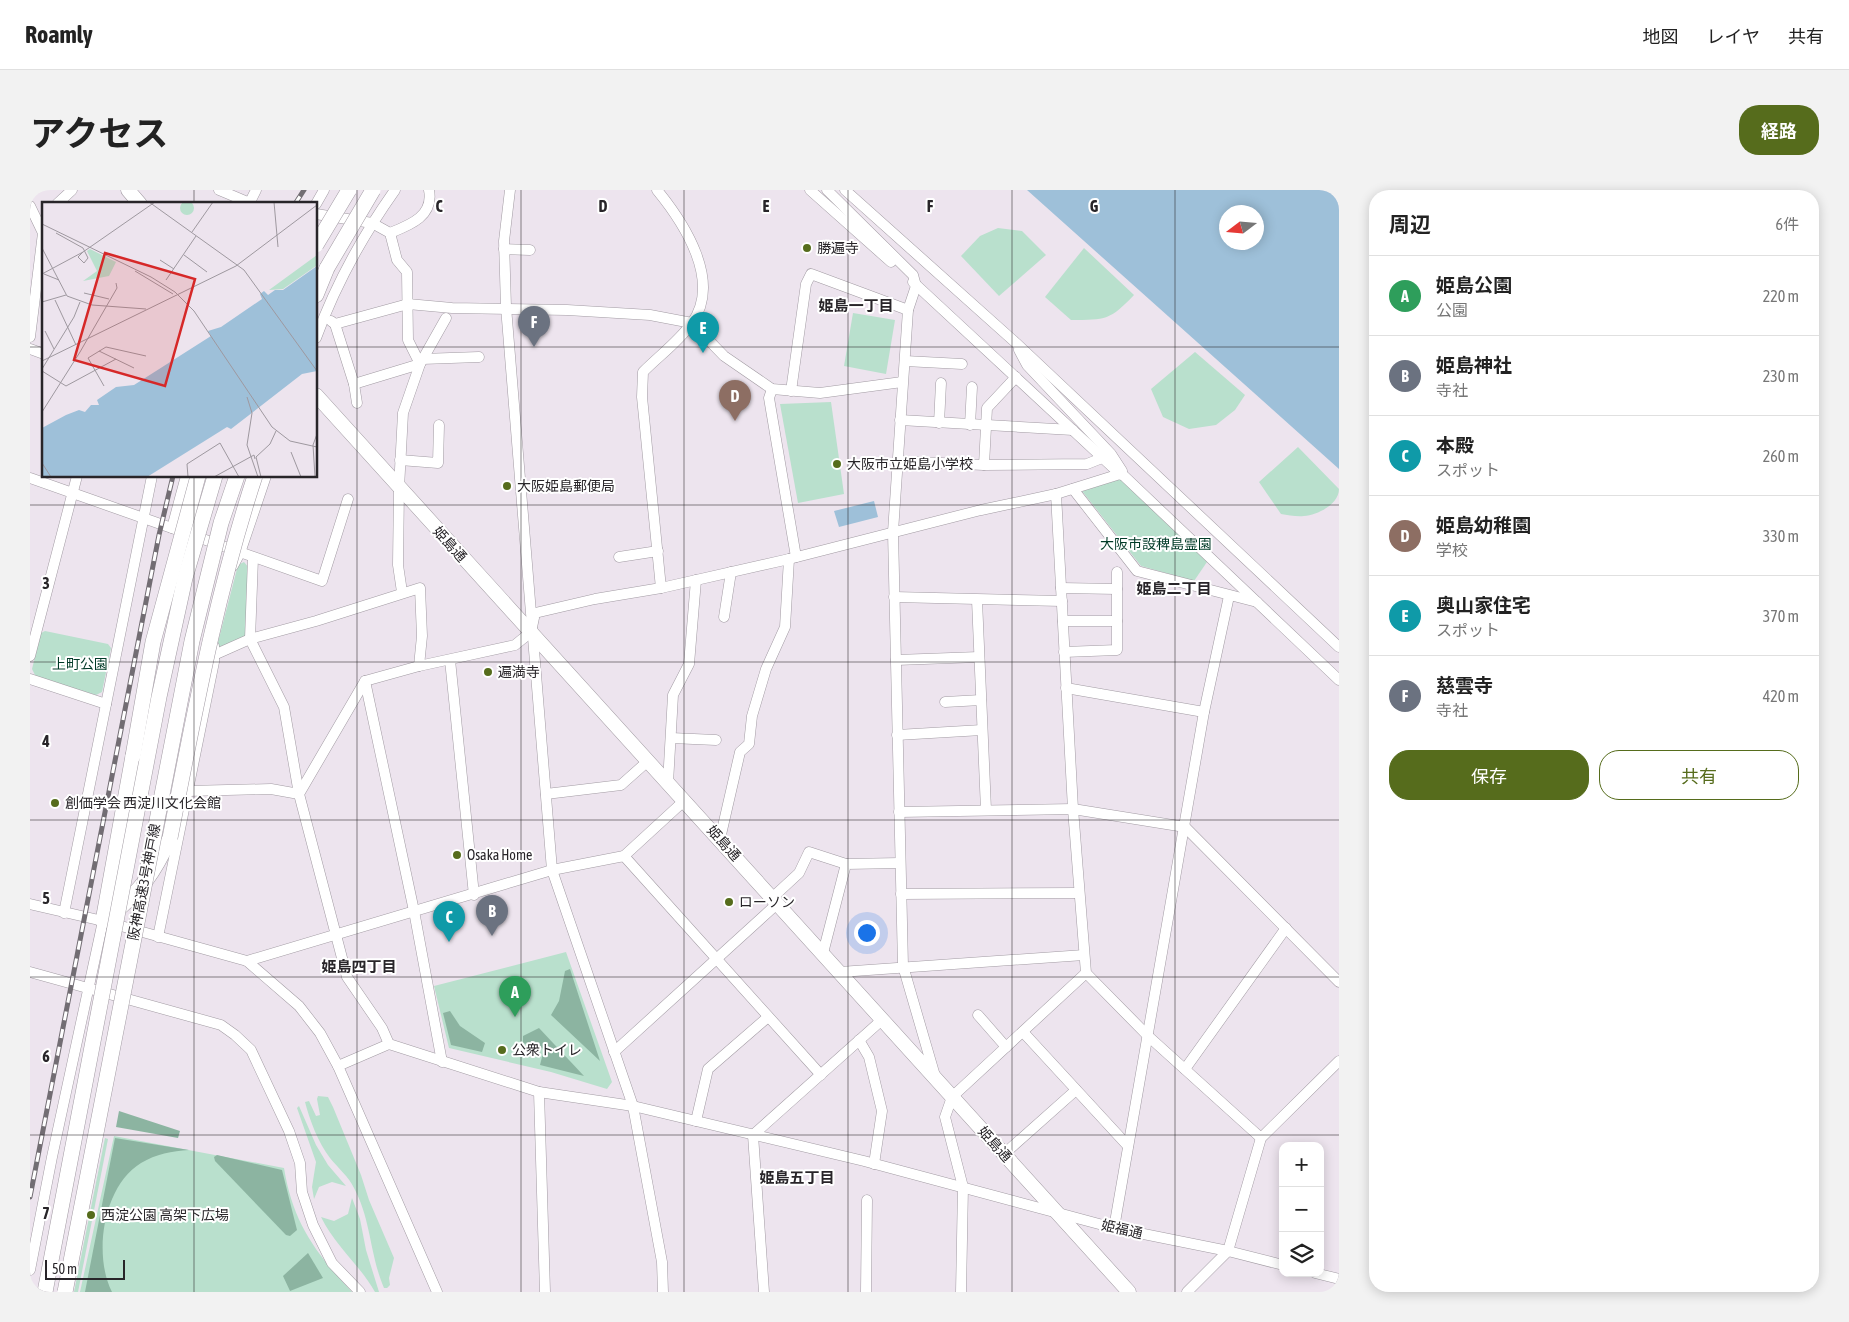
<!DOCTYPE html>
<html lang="ja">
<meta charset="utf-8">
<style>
:root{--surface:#fff;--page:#f2f2f2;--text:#222;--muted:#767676;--line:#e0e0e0;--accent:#566c1c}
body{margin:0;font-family:"Asap Condensed","Noto Sans JP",sans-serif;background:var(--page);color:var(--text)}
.controls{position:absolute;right:15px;bottom:15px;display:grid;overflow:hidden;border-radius:10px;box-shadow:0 2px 12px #0003}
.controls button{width:45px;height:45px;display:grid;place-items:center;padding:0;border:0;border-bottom:1px solid var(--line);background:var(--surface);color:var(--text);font:25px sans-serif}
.compass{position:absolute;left:1189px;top:15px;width:45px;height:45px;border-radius:50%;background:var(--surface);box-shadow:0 2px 12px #0003;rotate:254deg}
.scale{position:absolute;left:15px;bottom:12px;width:80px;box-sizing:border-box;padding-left:5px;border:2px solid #282529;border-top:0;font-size:14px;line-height:18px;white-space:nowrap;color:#282529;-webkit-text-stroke:4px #fff;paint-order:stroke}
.you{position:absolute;left:836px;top:742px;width:18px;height:18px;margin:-12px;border:4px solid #fff;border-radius:50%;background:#1a73e8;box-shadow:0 0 0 8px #1a73e833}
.badge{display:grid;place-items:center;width:32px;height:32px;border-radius:50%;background:var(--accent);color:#fff;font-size:16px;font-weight:700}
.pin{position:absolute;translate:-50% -41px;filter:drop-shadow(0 1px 2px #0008)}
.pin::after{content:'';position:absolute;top:26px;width:18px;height:15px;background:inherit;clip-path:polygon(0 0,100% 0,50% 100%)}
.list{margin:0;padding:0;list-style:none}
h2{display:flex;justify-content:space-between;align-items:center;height:65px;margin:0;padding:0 20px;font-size:21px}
h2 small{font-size:16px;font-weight:400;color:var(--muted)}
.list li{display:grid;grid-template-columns:32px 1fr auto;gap:15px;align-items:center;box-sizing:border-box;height:80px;padding:0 20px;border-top:1px solid var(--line)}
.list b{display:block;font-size:19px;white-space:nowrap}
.list p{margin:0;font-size:16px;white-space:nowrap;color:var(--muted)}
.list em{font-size:16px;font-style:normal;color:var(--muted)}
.actions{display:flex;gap:10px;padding:15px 20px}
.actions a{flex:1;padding:11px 0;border:1px solid var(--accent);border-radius:20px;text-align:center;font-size:18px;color:var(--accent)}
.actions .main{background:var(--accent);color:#fff}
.icon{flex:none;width:28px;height:28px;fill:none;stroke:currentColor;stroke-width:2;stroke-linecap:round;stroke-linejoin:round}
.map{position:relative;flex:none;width:1309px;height:1102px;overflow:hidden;border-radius:20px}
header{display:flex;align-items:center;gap:30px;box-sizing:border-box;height:70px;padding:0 25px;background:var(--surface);border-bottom:1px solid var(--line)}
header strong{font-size:24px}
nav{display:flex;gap:28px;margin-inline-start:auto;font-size:18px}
.intro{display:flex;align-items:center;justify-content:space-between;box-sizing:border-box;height:120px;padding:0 30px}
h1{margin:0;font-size:35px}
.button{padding:12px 22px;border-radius:20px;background:var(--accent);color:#fff;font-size:18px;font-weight:700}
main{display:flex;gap:30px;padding:0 30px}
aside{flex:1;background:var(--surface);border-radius:20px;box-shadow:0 2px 12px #0003}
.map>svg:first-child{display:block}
.green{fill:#b9e0cd}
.forest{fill:#8cb4a1}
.water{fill:#9ec0d9;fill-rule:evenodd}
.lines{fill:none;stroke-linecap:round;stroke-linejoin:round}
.minor-casing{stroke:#a29ba3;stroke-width:11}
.major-casing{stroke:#a29ba3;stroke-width:15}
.highway-casing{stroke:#a29ba3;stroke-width:16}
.minor{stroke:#fff;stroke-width:10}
.major{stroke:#fff;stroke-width:14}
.highway{stroke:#fff;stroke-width:15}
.rail-casing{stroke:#726d73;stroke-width:5}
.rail{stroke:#fff;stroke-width:3;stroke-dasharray:9;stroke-linecap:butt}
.highway-bridge-casing{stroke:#a29ba3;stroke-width:16;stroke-linecap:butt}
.highway-bridge{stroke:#fff;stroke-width:15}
.grid{fill:none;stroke:#282529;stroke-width:1;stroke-opacity:0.55}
.poi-dot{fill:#566c1c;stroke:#fff;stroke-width:2}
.labels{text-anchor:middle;stroke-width:4;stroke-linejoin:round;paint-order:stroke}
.poi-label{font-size:14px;fill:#282529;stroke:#fff;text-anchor:start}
.street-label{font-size:14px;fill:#282529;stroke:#fff}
.park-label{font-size:14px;fill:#003a27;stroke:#fff}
.neighbourhood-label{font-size:15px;font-weight:bold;fill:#282529;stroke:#fff}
.inset-road{fill:none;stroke:#9e989f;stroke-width:1}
.view{fill:#d62828;fill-opacity:0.15;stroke:#d62828;stroke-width:2.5}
.inset-edge{fill:none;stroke:#282529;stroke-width:2.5}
.grid-label{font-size:16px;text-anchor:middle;font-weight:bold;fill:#282529;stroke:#fff;stroke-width:4;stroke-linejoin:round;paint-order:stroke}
</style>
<header>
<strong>Roamly</strong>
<nav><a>地図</a><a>レイヤ</a><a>共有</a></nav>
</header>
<div class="intro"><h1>アクセス</h1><a class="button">経路</a></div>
<main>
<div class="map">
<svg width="1309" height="1102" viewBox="0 0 1309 1102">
<rect width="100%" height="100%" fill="#ede4ee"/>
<g class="green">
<path d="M 968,38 L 992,41 L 1016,65 L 969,106 L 931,66 L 950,46 Z"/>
<path d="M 1054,58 L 1104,105 C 1080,130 1076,130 1041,130 L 1015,107 Z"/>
<path d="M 823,123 L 865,130 L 856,184 L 814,176 Z"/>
<path d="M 1165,162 L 1215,205 L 1205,220 L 1186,235 L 1159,239 L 1133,227 L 1121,199 Z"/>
<path d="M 801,212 L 814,304 L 768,313 L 750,214 Z"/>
<path d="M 1268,257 L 1309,299 C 1309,314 1288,325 1274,326 C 1267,327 1258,325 1251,324 L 1229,292 Z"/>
<path d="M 1094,288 L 1179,369 L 1164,391 L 1111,376 L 1052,301 Z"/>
<path d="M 214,372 L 219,378 L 216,447 L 190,457 L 187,456 L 208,375 Z"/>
<path d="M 15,441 L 78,454 L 81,458 L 72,502 L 66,505 L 6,487 L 2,479 L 11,443 Z"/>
<path d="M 536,762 L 582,892 L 577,899 L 521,882 L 419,858 L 404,796 Z"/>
<path d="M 288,906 L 298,907 L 303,917 L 331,985 L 339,1010 L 364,1068 L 359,1088 L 360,1095 L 357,1098 L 354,1098 C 340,1066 341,1029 324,998 C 319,987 308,978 300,968 C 288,952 280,931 275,912 L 279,911 L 286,926 L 290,925 L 287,909 Z"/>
<path d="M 269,916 L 286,955 L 298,975 L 316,996 L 302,992 L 289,997 L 284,1009 L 282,997 L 286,972 L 267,918 Z"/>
<path d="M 84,946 L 254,978 C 263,1033 285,1062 322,1102 L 50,1102 Z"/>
<path d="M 75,948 L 78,949 L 48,1102 L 44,1102 Z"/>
<path d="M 322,1008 L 330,1029 L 336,1060 L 349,1102 L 345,1102 C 330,1075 305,1056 291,1027 L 304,1031 L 318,1024 Z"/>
</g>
<g class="forest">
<path d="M 540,779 L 570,871 L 521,825 L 529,811 L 535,781 Z"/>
<path d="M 420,821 L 430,836 L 455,853 L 452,862 L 421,855 L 413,823 Z"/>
<path d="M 509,838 L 554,886 L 510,875 L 514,859 L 493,853 L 493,846 Z"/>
<path d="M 89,921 L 150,941 L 148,948 L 86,937 Z"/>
<path d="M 85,948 L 159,960 C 142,961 126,964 111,973 C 73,996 63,1065 82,1102 L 55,1102 Z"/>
<path d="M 187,965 L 252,980 L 267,1040 L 260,1046 L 256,1045 L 185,971 L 184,967 Z"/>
<path d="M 278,1063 L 293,1088 L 260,1101 L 253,1086 Z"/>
</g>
<g class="water">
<path d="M 997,0 L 1309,0 L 1309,279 ZM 1196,22 L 1226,22 L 1226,52 L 1196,52 Z"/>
<path d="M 844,311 L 848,327 L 809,337 L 804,321 Z"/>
</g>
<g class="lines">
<defs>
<g id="minor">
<path d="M 189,0 L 220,13"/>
<path d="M 480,0 L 474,51 L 476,117 L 522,680 L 603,916 L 632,1072 L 633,1102"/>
<path d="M 627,0 C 654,33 692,91 662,133 C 649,151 629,166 613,182 L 612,207 L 631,398"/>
<path d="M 780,0 L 861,72"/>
<path d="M 797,0 L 883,85 L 886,96 L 878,120 L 863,342 L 873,776 L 905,886"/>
<path d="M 815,0 L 986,153 L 1309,457"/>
<path d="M 27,14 L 42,0"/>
<path d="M 219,14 L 226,0"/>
<path d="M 286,14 L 294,0"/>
<path d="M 0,16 L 13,43 L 0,147"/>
<path d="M 286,24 L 342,33 L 360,43 L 367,70 L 377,82 L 378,150 L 390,174 L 324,194"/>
<path d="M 360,43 C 380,35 404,26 399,0"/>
<path d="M 474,59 L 500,60"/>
<path d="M 883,92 L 1090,284 L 1094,286 L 1309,490"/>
<path d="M 301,131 L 305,134 L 324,194 L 327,213"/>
<path d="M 305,134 L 378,114 L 422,118 L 537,120 L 620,125 L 662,133 L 694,166 L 742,199 L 790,203 L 872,192"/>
<path d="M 286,148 C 305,96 333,45 365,0"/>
<path d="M 0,159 L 14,164"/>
<path d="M 989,160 L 997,175 L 1081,264 L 1092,281"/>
<path d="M 392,169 L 449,167"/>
<path d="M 875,171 L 932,174"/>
<path d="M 742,199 L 739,208 L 766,367"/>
<path d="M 761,201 L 776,94 L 781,84 L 878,120"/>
<path d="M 870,230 L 1043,240"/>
<path d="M 909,233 L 911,193"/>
<path d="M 940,235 L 942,197"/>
<path d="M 370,270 L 408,273 L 409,235"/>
<path d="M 868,271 L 954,275 L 1057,274 L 1072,268"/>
<path d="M 954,275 L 957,218 L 986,187"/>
<path d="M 0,288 L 292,391 L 318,309"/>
<path d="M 1043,299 L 1107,381 L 1227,412"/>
<path d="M 1026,304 L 1043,619 L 1056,783 L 1118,846 L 1231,948"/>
<path d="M 142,338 L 156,286"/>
<path d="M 589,367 L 628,361"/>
<path d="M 203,376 L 210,363 L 236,286"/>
<path d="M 1031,398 L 1087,399"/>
<path d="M 372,402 L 368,375 L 369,298 L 373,223 L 390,174 L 416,128"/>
<path d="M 864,407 L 1032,411"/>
<path d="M 947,410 L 956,620"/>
<path d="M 694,427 L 701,382"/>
<path d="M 1033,431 L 1087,431"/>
<path d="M 1034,462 L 1087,460 L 1087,382"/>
<path d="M 184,465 L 220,449 L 286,431 L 390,398 L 392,446 L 389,476"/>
<path d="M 0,466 L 47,286"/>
<path d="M 420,470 L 444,705"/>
<path d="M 866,470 L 949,467"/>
<path d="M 0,489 L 76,514"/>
<path d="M 335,491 L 384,721 L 412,872"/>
<path d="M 1036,498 L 1174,522"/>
<path d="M 915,512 L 951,510"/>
<path d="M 867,545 L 952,540"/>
<path d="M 641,548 L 686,550"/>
<path d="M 638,593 L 643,505 L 659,474 L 666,390"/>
<path d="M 158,601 L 241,599 L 269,604 L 254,517 L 220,449 L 223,368"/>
<path d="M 516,604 L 591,595 L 618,571"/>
<path d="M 869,622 L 1043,619 L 1155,637 L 1309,792"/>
<path d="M 690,649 L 710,562 L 719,554 L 722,526 L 736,479 L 755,437 L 759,369"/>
<path d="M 594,666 L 655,610"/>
<path d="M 871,704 L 1049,703"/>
<path d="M 743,707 L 769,683 L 779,662 L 816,674"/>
<path d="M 0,714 L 73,731 L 217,771 L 269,816 L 290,843 L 308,876 L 407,1102"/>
<path d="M 34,723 L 122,286"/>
<path d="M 128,747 L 184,472 L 184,456"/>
<path d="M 793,763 L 816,674 L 870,673"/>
<path d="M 217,771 L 522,680 L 594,666 L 791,885"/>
<path d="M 0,782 L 191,835 L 205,845 L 221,860 L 259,941 L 270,973 L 272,1002 L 283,1035 L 302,1073 L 330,1102"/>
<path d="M 810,782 L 1054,765"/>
<path d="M 948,825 L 976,857"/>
<path d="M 993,842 L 1098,956"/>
<path d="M 829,850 L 839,867 L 852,921 L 844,974"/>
<path d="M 359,854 L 352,838 L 317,787 L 269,604 L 335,491 L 389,476 L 485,455 L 501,442 L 505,423 L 565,409 L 631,398 L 759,369 L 951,320 L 1026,304 L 1090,284"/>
<path d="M 584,862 L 748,713"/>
<path d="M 308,876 L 359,854 L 509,902 L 603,916 L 834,971 L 1084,1038 L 1198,1061 L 1253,1075"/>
<path d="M 1155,879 L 1256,738"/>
<path d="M 509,902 L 515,1102"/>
<path d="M 666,931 L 678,879 L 738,827"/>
<path d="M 974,964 L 1046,900"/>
<path d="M 1084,1038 L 1174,522 L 1199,406"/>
<path d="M 0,1080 L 22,967 L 73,731"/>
<path d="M 1285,1083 L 1309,1089"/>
<path d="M 734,1102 L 723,945 L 853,829"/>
<path d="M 836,1102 L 837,1010"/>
<path d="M 931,1102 L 933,997 L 915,927 L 922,907 L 1056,783"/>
<path d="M 1157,1102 L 1198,1061 L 1231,948 L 1309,871"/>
</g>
<g id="major">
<path d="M 98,0 L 110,14"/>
<path d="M 286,205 L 1099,1102"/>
</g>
<g id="highway">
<path d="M 286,105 L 297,78"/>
<path d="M 82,724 C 112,700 124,682 140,648"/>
<path d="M 73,731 L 103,566"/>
</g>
</defs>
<use href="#minor" class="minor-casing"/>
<use href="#major" class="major-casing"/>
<use href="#highway" class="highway-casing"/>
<use href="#minor" class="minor"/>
<use href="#major" class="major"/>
<use href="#highway" class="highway"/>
<defs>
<g id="rail">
<path d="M 265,14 L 274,0"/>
<path d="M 0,1007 L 129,345 L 143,286"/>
</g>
</defs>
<use href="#rail" class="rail-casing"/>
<use href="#rail" class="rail"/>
<defs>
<g id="highway-bridge">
<path d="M 286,55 L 319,0"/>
<path d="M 297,78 L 343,0"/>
<path d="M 103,566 L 123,452 L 168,286"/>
<path d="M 140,648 C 164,526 186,404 225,286"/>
<path d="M 15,1102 L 129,507 L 155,388 L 185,286"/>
<path d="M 35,1102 L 162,451 L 191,333 L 207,286"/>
</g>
</defs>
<use href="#highway-bridge" class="highway-bridge-casing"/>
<use href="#highway-bridge" class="highway-bridge"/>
</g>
<path class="grid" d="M 164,0 L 164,14M 327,0 L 327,1102M 491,0 L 491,1102M 654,0 L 654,1102M 818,0 L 818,1102M 982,0 L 982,1102M 1145,0 L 1145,1102M 0,157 L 14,157M 286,157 L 1309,157M 164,286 L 164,1102M 0,315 L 1309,315M 0,472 L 1309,472M 0,630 L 1309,630M 0,787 L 1309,787M 0,945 L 1309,945"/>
<g class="poi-dot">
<circle cx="777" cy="58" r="5"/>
<circle cx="807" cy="274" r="5"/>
<circle cx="477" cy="296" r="5"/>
<circle cx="458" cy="482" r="5"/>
<circle cx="25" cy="613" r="5"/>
<circle cx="427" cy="665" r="5"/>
<circle cx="699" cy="712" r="5"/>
<circle cx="472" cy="860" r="5"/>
<circle cx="61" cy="1025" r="5"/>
</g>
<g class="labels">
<g class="poi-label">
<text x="787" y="63">勝遍寺</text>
<text x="817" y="279">大阪市立姫島小学校</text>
<text x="487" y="301">大阪姫島郵便局</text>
<text x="468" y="487">遍満寺</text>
<text x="35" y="618">創価学会 西淀川文化会館</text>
<text x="437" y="670">Osaka Home</text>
<text x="709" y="717">ローソン</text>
<text x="482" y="865">公衆トイレ</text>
<text x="71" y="1030">西淀公園 高架下広場</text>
</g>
<g class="street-label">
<text transform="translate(420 354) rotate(48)" y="5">姫島通</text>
<text transform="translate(694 653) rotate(48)" y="5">姫島通</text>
<text transform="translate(114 692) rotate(-79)" y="5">阪神高速3号神戸線</text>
<text transform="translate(965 954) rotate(48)" y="5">姫島通</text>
<text transform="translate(1092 1039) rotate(13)" y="5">姫福通</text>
</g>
<g class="park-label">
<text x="1126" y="359">大阪市設稗島霊園</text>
<text x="50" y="479">上町公園</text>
</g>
<g class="neighbourhood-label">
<text x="826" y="121">姫島一丁目</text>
<text x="1144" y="404">姫島二丁目</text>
<text x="329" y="782">姫島四丁目</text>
<text x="767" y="993">姫島五丁目</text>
</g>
</g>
<g transform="translate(12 12)">
<rect width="275" height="275" fill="#ede4ee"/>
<path d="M138 6a7 7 0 1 1 14 0a7 7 0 1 1-14 0ZM 48,47 L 74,60 L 67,74 L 41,79 L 55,69 L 45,49 ZM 275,53 L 274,64 L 241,87 L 227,88 Z" fill="#b9e0cd"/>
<path d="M 275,64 L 275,169 L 260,172 L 189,227 L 185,225 L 105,275 L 0,275 L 0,226 L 24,213 L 37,208 L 43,210 L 49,203 L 57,203 L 55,198 L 74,185 L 92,183 L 169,134 L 166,129 L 179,125 L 220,97 L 218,92 L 222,89 L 226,93 L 233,88 L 241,88 Z" fill="#9ec0d9"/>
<path class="inset-road" d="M 107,0 L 202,68 L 275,169M 232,0 L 236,45M 0,22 L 109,75 L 133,90 L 152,109 L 230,225 L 248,239 L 275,245M 150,30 L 171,0M 14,31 L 41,46 L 46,56 L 42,61 L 36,55 L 41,50M 0,46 L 25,94 L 50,103 L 104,107M 142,53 L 165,70M 118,58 L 132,67M 93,69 L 131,92M 0,72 L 41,50 L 113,0M 2,72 L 17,78M 124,78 L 154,34M 42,91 L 67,97M 13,98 L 34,143M 0,100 L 24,93M 3,129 L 12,147M 57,149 L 92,166M 0,159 L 194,64 L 275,3M 0,167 L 32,115 L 38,100M 0,169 L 24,184 L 74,157M 62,184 L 46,156 L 64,145 L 104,154M 205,195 L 210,211 L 205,243 L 216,275M 0,210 L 38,150 L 75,86 L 74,81M 249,250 L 259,275M 0,261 L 9,275M 146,275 L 145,262 L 178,241 L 197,275M 172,275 L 212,253 L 213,257M 219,275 L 214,255 L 228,242 L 234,229M 273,275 L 271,243 L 275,232"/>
<path class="view" d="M 63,51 L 153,77 L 123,184 L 32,158 Z"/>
<rect width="275" height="275" class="inset-edge"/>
</g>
<g class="grid-label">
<text x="409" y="22">C</text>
<text x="573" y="22">D</text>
<text x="736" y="22">E</text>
<text x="900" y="22">F</text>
<text x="1064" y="22">G</text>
<text x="16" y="399">3</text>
<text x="16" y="557">4</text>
<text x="16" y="714">5</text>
<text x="16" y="872">6</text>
<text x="16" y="1029">7</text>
</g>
</svg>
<div class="controls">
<button>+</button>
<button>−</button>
<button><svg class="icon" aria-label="layers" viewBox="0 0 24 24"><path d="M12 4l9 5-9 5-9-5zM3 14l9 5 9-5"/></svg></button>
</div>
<svg class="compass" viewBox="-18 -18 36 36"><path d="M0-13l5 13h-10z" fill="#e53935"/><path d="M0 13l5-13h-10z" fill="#767676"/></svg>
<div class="scale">50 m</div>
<div class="you"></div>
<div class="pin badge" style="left:485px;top:827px;background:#2e9e5b">A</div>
<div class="pin badge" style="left:462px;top:746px;background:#6b7280">B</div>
<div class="pin badge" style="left:419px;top:752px;background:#0f9aa8">C</div>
<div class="pin badge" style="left:705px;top:231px;background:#8d6e63">D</div>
<div class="pin badge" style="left:673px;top:163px;background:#0f9aa8">E</div>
<div class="pin badge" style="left:504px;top:157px;background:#6b7280">F</div>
</div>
<aside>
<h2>周辺<small>6件</small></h2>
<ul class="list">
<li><span class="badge" style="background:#2e9e5b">A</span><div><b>姫島公園</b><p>公園</p></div><em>220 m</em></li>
<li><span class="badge" style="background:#6b7280">B</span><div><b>姫島神社</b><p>寺社</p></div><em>230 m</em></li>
<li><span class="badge" style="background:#0f9aa8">C</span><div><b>本殿</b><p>スポット</p></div><em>260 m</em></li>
<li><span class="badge" style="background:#8d6e63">D</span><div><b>姫島幼稚園</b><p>学校</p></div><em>330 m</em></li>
<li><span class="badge" style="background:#0f9aa8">E</span><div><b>奥山家住宅</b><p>スポット</p></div><em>370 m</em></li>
<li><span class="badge" style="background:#6b7280">F</span><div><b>慈雲寺</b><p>寺社</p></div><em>420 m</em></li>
</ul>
<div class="actions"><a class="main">保存</a><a>共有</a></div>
</aside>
</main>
